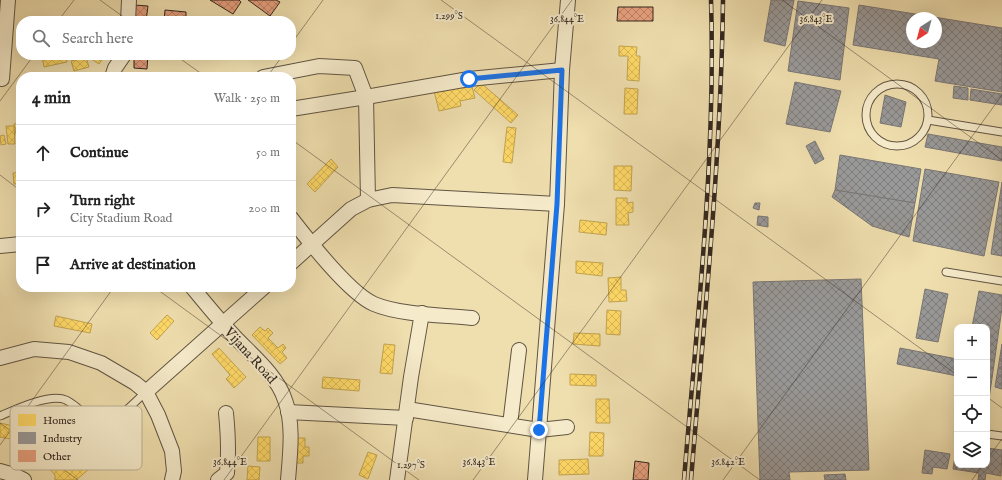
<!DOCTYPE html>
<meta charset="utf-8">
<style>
:root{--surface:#fff;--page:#f6f6f6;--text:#222;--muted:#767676;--line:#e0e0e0}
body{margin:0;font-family:"IM FELL English",serif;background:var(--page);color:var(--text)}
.controls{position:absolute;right:12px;bottom:12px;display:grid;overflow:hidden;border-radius:8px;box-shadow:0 4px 16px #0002}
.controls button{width:36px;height:36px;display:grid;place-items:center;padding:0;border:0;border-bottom:1px solid var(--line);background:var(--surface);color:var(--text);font:20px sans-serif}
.compass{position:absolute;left:906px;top:12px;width:36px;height:36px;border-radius:50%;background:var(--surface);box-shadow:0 4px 16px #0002;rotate:216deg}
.stop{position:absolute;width:12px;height:12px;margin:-9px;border:3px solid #1a73e8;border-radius:50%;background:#fff}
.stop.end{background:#1a73e8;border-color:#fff;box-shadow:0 1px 4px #0008}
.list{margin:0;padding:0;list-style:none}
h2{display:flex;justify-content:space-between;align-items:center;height:52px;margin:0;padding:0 16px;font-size:17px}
h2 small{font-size:13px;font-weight:400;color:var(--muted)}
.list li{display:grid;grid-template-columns:26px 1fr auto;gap:12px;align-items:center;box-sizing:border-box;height:56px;padding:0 16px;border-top:1px solid var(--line)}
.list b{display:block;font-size:15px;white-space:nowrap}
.list p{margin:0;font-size:13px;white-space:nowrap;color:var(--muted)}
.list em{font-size:13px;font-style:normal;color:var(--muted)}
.icon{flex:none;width:22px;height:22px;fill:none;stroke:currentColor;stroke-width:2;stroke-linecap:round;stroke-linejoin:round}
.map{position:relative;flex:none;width:1002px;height:480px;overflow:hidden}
.search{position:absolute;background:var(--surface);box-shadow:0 4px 16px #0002;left:16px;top:16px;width:280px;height:44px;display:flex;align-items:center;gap:10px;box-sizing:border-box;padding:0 14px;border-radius:16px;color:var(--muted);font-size:15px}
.panel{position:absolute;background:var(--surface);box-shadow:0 4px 16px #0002;left:16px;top:72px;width:280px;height:220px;border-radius:16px}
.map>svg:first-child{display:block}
.homes{fill:url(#homes-cross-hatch);stroke:#c2a451;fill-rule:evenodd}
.industry{fill:url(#industry-cross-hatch);stroke:#7a7774;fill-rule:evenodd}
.building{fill:url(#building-cross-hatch);stroke:#32271f}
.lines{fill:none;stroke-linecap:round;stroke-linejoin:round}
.service-casing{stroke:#615543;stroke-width:9}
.minor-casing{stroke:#615543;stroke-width:16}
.service{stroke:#f5eaca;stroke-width:7}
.minor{stroke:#f5eaca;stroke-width:14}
.rail-casing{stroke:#32271f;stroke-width:4.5}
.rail{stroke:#f5eaca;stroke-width:3;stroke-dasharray:9;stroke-linecap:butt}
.route{stroke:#1a73e8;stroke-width:5}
.ticks{fill:none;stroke:#32271f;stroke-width:1;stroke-opacity:0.45}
.labels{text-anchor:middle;stroke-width:4;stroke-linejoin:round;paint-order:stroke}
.street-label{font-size:14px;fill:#32271f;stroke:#f5eaca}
.key{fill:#f5eaca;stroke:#bab097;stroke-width:1}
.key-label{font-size:11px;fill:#32271f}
.ticks-label{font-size:10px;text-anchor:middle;fill:#32271f;stroke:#f5eaca;stroke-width:4;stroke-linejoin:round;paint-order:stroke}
</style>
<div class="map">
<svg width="1002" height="480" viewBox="0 0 1002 480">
<defs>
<pattern id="homes-cross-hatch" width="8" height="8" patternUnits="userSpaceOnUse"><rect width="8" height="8" fill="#ffd966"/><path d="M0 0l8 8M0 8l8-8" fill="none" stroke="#dbba58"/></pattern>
<pattern id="industry-cross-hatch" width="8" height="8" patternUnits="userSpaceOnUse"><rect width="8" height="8" fill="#999"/><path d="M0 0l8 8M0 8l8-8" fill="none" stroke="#7d7d7c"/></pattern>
<pattern id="building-cross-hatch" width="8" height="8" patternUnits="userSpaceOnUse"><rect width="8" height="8" fill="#e7a07e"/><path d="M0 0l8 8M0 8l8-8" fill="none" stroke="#bc8267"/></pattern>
</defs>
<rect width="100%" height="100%" fill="#efdeae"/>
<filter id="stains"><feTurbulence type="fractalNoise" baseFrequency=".005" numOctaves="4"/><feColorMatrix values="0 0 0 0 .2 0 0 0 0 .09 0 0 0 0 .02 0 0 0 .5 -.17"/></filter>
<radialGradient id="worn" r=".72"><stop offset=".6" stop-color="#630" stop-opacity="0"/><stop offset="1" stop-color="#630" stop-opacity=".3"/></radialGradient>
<g class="homes">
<path d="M 619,46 L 637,47 L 636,56 L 640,56 L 639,81 L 627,80 L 628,56 L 619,56 Z"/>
<path d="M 49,55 L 65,55 L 67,62 L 44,67 L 42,56 Z"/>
<path d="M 93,55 L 105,55 L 99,64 L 90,58 Z"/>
<path d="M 86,57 L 89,67 L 74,71 L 71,61 Z"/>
<path d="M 471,83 L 475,98 L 460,101 L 461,106 L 439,111 L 434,91 Z"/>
<path d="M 481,83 L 518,115 L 511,123 L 474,90 Z"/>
<path d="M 625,88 L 638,89 L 637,114 L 624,114 Z"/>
<path d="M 21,123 L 21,143 L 18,144 L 14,124 Z"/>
<path d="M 6,126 L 14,126 L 15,144 L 8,144 Z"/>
<path d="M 507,127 L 516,128 L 512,163 L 503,162 Z"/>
<path d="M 4,135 L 6,144 L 1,145 L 0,136 Z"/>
<path d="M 331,159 L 338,167 L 315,192 L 307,184 Z"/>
<path d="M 614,166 L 632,166 L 631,191 L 614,190 Z"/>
<path d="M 20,172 L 20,176 L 21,188 L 20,184 L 14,184 L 13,173 Z"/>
<path d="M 616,198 L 627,198 L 627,203 L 633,202 L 633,212 L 628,213 L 629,225 L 616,225 Z"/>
<path d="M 580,220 L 607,223 L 606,235 L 579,232 Z"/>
<path d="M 576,261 L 603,263 L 602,276 L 576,273 Z"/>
<path d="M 621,277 L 621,290 L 626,290 L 627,301 L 609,302 L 608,278 Z"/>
<path d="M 607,310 L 621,311 L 620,335 L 606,334 Z"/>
<path d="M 167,315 L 174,321 L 157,340 L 150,333 Z"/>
<path d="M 56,316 L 92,324 L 90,333 L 54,326 Z"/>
<path d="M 260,327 L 265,331 L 268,328 L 273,333 L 268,338 L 278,348 L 283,344 L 286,348 L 282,352 L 287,358 L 280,364 L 252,335 Z"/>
<path d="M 574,333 L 600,334 L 600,346 L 573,344 Z"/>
<path d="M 384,344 L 395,345 L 392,374 L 380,373 Z"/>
<path d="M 219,348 L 246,377 L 234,388 L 226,379 L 230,375 L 212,354 Z"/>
<path d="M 570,374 L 596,375 L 596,386 L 570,385 Z"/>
<path d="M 323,377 L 360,380 L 359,391 L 322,388 Z"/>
<path d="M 596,399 L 609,399 L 610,423 L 596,423 Z"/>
<path d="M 66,404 L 107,454 L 76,480 L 55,480 L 55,475 L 27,442 L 0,437 L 0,423 L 36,431 ZM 61,430 L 82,452 L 68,464 L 49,441 Z"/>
<path d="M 590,432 L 604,433 L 603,456 L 589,456 Z"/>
<path d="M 258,437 L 270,437 L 270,461 L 257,461 Z"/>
<path d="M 294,438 L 305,438 L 305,447 L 309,447 L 309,456 L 303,456 L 303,463 L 293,463 Z"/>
<path d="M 368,452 L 377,455 L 368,479 L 359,475 Z"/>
<path d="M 588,459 L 589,474 L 559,475 L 559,460 Z"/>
<path d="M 248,466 L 260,467 L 259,480 L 247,480 Z"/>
</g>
<g class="industry">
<path d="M 771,0 L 794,0 L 785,46 L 764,41 Z"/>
<path d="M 798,1 L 849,8 L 840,80 L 788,71 Z"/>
<path d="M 859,5 L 1002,28 L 1002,92 L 935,81 L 939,59 L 853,45 ZM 912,18 L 936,18 L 936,42 L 912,42 Z"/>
<path d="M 795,82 L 841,91 L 830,132 L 786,124 Z"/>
<path d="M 954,86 L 968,88 L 968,100 L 953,98 Z"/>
<path d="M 971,89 L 1002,94 L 1002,105 L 970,100 Z"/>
<path d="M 885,95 L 906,102 L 901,127 L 880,123 Z"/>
<path d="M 928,134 L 1002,147 L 1002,161 L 925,147 Z"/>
<path d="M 815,141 L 824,159 L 815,164 L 806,146 Z"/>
<path d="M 840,155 L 921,169 L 915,203 L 835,190 Z"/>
<path d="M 925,169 L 999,182 L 984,256 L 913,241 Z"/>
<path d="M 1002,182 L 1002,256 L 991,254 Z"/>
<path d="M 835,190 L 915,203 L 909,237 L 872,226 L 832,197 Z"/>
<path d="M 755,203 L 760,203 L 759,210 L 753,208 Z"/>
<path d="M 758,216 L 768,217 L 768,227 L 757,225 Z"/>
<path d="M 861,279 L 869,470 L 789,472 L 790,480 L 760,480 L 753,282 Z"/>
<path d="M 925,289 L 948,294 L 938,342 L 916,338 Z"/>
<path d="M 979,291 L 1002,295 L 1002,308 L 989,399 L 987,399 L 987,327 L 972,327 Z"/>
<path d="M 1002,344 L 1002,389 L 995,387 Z"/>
<path d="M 900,348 L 957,359 L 957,376 L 897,364 Z"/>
<path d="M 957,444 L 957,465 L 987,465 L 987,448 L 1002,450 L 1001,476 L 986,473 L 985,480 L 978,480 L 979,473 L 953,469 Z"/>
<path d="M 925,450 L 950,454 L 947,469 L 933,467 L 932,474 L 922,473 Z"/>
<path d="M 845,474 L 846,480 L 825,480 L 824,475 Z"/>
</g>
<g class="building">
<path d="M 210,0 L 239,0 L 241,2 L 233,14 Z"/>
<path d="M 248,0 L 276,0 L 280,2 L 270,16 Z"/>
<path d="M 134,5 L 148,6 L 146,21 L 133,21 Z"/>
<path d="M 618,7 L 653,7 L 653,21 L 617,21 Z"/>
<path d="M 165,10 L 186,12 L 186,21 L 164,21 Z"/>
<path d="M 134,55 L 148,55 L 147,69 L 134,68 Z"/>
<path d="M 635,461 L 649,463 L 648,480 L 633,480 Z"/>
</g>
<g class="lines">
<defs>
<g id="service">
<circle cx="897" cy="115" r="31"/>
<path d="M 928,120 L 1002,132"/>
<path d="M 946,272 L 1002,281"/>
<path d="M 0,416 C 16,409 50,393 66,400 C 78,406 88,418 98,426 C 109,431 137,399 146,392"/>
<path d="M 987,434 L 1002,436"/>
</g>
<g id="minor">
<path d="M 128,21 L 129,0"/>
<path d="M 112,77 L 115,68 L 124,55"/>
<path d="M 263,77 L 319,66 L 355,68 L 366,97 L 469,79 L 562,70"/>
<path d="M 2,79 L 8,0"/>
<path d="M 291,109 L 366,97 L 368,200"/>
<path d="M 291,218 C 308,240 349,293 374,304 C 400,315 443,315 472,318"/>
<path d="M 0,246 L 21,244"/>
<path d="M 291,263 L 351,209 L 368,200 L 392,195 L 557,204"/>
<path d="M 192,287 C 206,304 219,320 234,336 C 252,355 277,375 285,400 C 294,424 290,455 288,480"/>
<path d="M 0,358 L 34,349 L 69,352 L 101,363 L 135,383 L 146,392 L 158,415 L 172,451 L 174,471 L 172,480"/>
<path d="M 146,392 L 264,287"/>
<path d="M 407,409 L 539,430 L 567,427"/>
<path d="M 288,412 L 406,418"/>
<path d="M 510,425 L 519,350"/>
<path d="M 0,471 L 14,475 L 24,480"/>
<path d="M 218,480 L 227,473 C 229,452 228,433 226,413"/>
<path d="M 397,480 L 411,377 L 422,313"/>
<path d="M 535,480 L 557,204 L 562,70 L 568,0"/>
</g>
</defs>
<use href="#service" class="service-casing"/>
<use href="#minor" class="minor-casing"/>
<use href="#service" class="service"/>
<use href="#minor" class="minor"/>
<defs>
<g id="rail">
<path d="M 684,480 C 697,320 716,160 711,0"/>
<path d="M 691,480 C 704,320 721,160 723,0"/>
</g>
</defs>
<use href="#rail" class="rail-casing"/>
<use href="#rail" class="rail"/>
</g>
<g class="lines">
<path class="route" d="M 469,79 L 562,70 L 557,204 L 539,430"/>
</g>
<path class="ticks" d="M 100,0 L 129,21M 441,0 L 957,375M 782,0 L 1002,160M 58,21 L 74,0M 291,44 L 323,0M 175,55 L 206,77M 267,77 L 283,55M 0,101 L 34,55M 291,139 L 760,480M 0,175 L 21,191M 154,287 L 419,480M 987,397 L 1002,408M 0,423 L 78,480M 0,445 L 114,287M 987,459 L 1002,439M 224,480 L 572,0M 473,480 L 822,0M 723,480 L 1002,95M 972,480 L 983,465"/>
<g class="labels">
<g class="street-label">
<text transform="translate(251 355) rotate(48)" y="5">Vijana Road</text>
</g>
</g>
<rect x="10" y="406" width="132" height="64" rx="6" class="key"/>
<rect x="18" y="414" width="18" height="12" fill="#ffd966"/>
<rect x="18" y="432" width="18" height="12" fill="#999"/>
<rect x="18" y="450" width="18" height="12" fill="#e7a07e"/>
<g class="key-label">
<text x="43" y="424">Homes</text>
<text x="43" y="442">Industry</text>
<text x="43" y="460">Other</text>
</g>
<g class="ticks-label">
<text x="449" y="19">1.299°S</text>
<text x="567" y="22">36.844°E</text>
<text x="816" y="22">36.843°E</text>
<text x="230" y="465">36.844°E</text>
<text x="479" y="465">36.843°E</text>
<text x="728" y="465">36.842°E</text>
<text x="411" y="468">1.297°S</text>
</g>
<rect width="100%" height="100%" filter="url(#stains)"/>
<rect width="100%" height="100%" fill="url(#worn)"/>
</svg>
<div class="controls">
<button>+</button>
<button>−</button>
<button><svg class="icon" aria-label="locate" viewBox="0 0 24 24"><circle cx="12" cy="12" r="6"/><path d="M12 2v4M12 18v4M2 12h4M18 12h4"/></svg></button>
<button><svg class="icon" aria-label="layers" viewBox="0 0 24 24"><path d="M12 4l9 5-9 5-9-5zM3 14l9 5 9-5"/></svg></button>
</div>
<svg class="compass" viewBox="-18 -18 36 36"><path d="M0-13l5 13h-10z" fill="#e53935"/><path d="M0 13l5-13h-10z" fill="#767676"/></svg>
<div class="stop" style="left:469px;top:79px"></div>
<div class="stop end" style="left:539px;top:430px"></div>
<div class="search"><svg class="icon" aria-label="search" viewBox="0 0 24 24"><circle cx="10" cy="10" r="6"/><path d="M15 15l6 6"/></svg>Search here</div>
<section class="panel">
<h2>4 min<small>Walk · 250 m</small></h2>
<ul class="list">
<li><svg class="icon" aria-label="ahead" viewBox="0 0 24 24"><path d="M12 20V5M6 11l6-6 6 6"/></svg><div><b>Continue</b></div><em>50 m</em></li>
<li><svg class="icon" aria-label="right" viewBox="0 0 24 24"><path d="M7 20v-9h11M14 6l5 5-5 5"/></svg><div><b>Turn right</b><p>City Stadium Road</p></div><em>200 m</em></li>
<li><svg class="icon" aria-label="arrive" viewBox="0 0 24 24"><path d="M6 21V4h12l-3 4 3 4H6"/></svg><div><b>Arrive at destination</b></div></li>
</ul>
</section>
</div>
